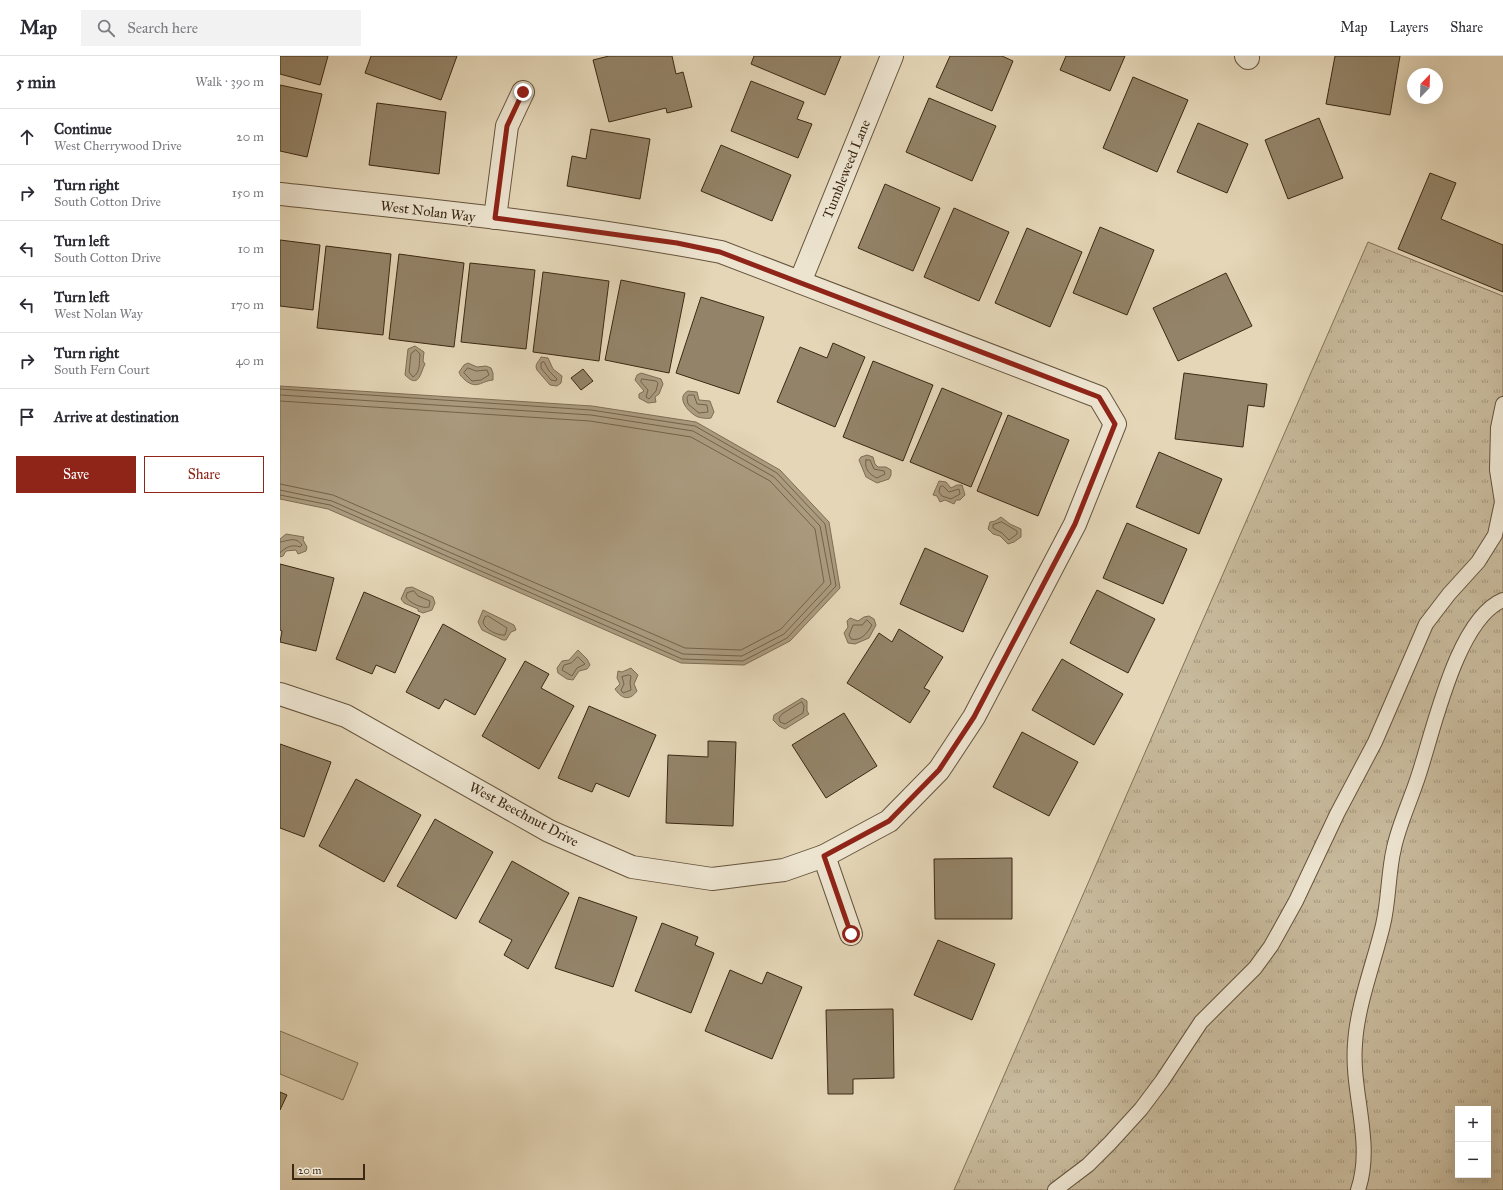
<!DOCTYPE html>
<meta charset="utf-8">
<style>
:root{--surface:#fff;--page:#f2f2f3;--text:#2b2b33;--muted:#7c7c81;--line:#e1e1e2;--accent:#8f2418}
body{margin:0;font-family:"IM FELL Great Primer",serif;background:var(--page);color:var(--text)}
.controls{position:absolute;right:12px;bottom:12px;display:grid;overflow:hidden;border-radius:0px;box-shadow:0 4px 16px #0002}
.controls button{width:36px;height:36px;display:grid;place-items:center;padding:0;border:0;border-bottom:1px solid var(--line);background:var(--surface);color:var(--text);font:20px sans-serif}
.compass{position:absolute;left:1127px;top:12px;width:36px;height:36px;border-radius:50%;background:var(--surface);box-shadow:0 4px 16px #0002;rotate:23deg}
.scale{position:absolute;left:12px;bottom:10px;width:73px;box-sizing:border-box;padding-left:4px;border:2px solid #3c2913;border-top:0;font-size:11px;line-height:14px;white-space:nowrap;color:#3c2913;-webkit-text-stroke:3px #ede4d0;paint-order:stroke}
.stop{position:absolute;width:12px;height:12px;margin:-9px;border:3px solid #8f2418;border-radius:50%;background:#fff}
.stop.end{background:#8f2418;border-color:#fff;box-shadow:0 1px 4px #0008}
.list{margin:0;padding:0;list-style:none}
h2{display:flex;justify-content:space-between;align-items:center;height:52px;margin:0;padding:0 16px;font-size:17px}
h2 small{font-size:13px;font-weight:400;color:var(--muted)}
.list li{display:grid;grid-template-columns:26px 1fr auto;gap:12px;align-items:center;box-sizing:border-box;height:56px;padding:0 16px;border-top:1px solid var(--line)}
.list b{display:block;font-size:15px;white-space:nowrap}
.list p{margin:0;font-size:13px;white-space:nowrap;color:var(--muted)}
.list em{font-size:13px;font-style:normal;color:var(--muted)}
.actions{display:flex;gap:8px;padding:12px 16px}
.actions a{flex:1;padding:9px 0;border:1px solid var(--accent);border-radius:0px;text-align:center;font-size:14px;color:var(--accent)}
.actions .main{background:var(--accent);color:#fff}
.icon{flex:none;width:22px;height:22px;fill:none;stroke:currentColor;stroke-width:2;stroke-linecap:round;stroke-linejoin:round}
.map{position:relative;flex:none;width:1223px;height:1134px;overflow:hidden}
header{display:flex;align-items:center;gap:24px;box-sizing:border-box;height:56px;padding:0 20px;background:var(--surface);border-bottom:1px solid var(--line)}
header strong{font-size:19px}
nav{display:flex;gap:22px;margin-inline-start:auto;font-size:14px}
.search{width:280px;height:36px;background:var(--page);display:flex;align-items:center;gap:10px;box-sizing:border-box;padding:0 14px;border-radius:0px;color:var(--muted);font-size:15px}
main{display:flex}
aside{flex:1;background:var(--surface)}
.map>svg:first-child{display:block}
.grass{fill:url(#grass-tufts);stroke:#827157;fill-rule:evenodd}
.pitch{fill:#c7b99b;stroke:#827157}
.water{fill:#ab9b7f;stroke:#7f6d54}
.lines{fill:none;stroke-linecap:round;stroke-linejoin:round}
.shore{stroke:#746249;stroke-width:1}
.building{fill:#938368;stroke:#3c2913}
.service-casing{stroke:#66543c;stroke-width:16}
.minor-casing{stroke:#66543c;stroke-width:24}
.service{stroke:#ede4d0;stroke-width:14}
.minor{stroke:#ede4d0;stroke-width:22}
.route{stroke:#8f2418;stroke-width:5}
.labels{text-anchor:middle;stroke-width:4;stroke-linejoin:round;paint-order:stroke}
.street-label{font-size:14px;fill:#3c2913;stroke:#ede4d0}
</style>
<header>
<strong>Map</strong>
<div class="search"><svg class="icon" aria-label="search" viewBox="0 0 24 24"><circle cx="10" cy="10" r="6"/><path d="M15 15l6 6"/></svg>Search here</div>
<nav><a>Map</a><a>Layers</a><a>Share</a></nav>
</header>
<main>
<aside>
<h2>5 min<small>Walk · 390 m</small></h2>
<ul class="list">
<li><svg class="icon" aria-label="ahead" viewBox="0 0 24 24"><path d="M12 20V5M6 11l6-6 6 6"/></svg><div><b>Continue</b><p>West Cherrywood Drive</p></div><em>20 m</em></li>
<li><svg class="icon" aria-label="right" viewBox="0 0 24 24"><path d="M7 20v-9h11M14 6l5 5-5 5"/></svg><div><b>Turn right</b><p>South Cotton Drive</p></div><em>150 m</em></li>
<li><svg class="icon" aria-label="left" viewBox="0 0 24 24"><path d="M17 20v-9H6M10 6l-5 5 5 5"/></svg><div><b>Turn left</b><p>South Cotton Drive</p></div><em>10 m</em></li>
<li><svg class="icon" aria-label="left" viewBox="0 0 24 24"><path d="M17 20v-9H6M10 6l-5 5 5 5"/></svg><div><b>Turn left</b><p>West Nolan Way</p></div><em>170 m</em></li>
<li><svg class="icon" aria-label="right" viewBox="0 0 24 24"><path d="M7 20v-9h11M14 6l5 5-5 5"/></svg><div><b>Turn right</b><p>South Fern Court</p></div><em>40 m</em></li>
<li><svg class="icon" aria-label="arrive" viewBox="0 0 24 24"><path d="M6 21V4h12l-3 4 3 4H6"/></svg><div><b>Arrive at destination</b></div></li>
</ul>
<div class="actions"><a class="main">Save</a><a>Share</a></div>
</aside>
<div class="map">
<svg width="1223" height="1134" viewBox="0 0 1223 1134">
<defs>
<pattern id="grass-tufts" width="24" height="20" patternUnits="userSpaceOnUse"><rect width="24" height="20" fill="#c7b99b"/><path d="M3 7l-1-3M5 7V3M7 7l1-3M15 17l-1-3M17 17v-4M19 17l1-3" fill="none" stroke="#a3967d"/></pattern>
</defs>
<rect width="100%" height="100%" fill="#e4d6b7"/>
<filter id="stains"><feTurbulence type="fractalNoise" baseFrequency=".005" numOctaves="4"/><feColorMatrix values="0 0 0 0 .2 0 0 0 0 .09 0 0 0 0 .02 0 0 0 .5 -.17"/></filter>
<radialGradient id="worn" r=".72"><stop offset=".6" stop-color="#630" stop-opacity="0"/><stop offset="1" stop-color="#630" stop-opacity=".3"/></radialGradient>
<path class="grass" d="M 1088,186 L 1223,240 L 1223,1134 L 674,1134 ZM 1178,1053 L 1208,1053 L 1208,1119 L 1178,1119 Z"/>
<path class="pitch" d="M 0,975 L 78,1007 L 63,1044 L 0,1018 Z"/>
<g class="water">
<path d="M 135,290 L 144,296 L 143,305 L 145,308 C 140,318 139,333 125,319 L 128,293 Z"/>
<path d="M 261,301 L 268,302 L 273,313 L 282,320 L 281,327 L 277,330 L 270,329 L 257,314 C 254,308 259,306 261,301 Z"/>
<path d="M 188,307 L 197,311 L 206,310 L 211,312 L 213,317 L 213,324 C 201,325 197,334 185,324 C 182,321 181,321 179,316 L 184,309 Z"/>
<path d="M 361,317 L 381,323 L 383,328 L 379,338 L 375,341 L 376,346 L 368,347 L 359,342 L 359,338 L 364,335 L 355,324 L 357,319 Z"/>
<path d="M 0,330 L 312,350 L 416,366 L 500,414 L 549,466 L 560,532 L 510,585 L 464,609 L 401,607 L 48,453 L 0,443 Z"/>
<path d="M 408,335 L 417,336 L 419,344 L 430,345 L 434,356 L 431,362 C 428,363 419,362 416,360 C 407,355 396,341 408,335 Z"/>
<path d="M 587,399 L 593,401 L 595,408 L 598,411 L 606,411 L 611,414 L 611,419 L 609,423 L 597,427 L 586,421 L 579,404 L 581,401 Z"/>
<path d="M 659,425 L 666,426 L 671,432 L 677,429 L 682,429 L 685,439 L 680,444 L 676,444 L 674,448 L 665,444 L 660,446 L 657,440 L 653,439 Z"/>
<path d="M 721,461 L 730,468 L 741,473 L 741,481 L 734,486 L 728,488 L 720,480 L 713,478 L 708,473 L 710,466 L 715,465 Z"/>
<path d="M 6,478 L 24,481 L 23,484 L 27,491 L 26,495 L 18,498 L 16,494 L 6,495 L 3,500 L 0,501 L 0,483 Z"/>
<path d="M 132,531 L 153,541 L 155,547 L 152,554 L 143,557 L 138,555 L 138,553 L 124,547 L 121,543 L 126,532 Z"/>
<path d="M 203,554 L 234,569 L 236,574 L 231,576 L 226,584 L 223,584 L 202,574 L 198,566 Z"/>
<path d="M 589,560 L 594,563 L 596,569 L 589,582 L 575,588 L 568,587 L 564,577 L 568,571 L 567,565 L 570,562 L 578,565 L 584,561 Z"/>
<path d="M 298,594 L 307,603 L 310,609 L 307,613 L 299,615 L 293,624 L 287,623 L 278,617 L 277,612 L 282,605 L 289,604 Z"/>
<path d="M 351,612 L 358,619 L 354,628 L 357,635 C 349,646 341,642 335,633 L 340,628 L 337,622 L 338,615 L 342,616 Z"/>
<path d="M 522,642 L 527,645 L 527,655 L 529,658 L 505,673 L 499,670 L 493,664 L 494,659 Z"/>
</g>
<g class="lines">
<g class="shore">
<path d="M 136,294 L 140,298 C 139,306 141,316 133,321 L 129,316 L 131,298 Z"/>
<path d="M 264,306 L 269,315 L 277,323 L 276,325 L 271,324 L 261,312 L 261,307 Z"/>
<path d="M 188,312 L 196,315 L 207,314 L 209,319 L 201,324 L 192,325 L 184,317 Z"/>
<path d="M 362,323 L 376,325 L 378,327 L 376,335 L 369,343 L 366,341 L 368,334 L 361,326 Z"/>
<path d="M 0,333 L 311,354 L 415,370 L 497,417 L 545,468 L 556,530 L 507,582 L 463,605 L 402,603 L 50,449 L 0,439"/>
<path d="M 0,339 L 311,359 L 413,375 L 494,421 L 540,470 L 551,528 L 504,578 L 462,600 L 403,598 L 52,445 L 0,434"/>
<path d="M 409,339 L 414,339 L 417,348 L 427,349 L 428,356 L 419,357 L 408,348 L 407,342 Z"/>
<path d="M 0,345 L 310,365 L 411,381 L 490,425 L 535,473 L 544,526 L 501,573 L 461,594 L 405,592 L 53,439 L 0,428"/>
<path d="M 586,404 L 590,404 L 594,413 L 604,415 L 605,418 L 597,422 C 590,419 584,413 586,404 Z"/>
<path d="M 663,430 L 669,436 L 679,433 L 680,438 L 671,443 L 662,440 L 659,436 L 660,431 Z"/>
<path d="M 722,466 L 737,475 L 737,478 L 729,484 L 722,477 L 713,472 L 713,469 Z"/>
<path d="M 0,486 C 8,485 16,480 22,489 L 20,491 C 13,488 5,491 0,497"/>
<path d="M 134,535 L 138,540 L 150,545 L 149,551 C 143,553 129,547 126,541 L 127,537 Z"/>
<path d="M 208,560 L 227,572 L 225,579 C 218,580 204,573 203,566 L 205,561 Z"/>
<path d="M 587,564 L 592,569 C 588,576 581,586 571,583 L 569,579 L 573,569 L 582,569 Z"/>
<path d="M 298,601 L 305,608 L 297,612 L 292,620 L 282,614 L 284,609 L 291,607 Z"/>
<path d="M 349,619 L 351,620 L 350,627 L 351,634 L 343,637 L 341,634 L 344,628 L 342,621 Z"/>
<path d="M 522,646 L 524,650 L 523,657 L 505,668 L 500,666 L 499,662 L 502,658 Z"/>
</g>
</g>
<g class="building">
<path d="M 0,0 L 48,0 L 40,29 L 0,18 Z"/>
<path d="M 91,0 L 177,0 L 161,44 L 85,17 Z"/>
<path d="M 329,0 L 392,0 L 396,18 L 403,16 L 412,51 L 387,57 L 386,52 L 329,66 L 313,4 Z"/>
<path d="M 474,0 L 561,0 L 545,39 L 471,8 Z"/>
<path d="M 670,0 L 722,0 L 733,5 L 712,55 L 656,31 Z"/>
<path d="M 786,0 L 845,0 L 830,35 L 780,14 Z"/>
<path d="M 1055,0 L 1120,0 L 1110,59 L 1046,48 Z"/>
<path d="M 853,21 L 908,44 L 877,116 L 823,92 Z"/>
<path d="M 471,25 L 524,46 L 517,63 L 532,68 L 518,102 L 451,75 Z"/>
<path d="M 0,29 L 42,38 L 27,101 L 0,95 Z"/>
<path d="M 649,42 L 716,70 L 692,125 L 626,96 Z"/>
<path d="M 97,47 L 166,56 L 159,118 L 89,109 Z"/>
<path d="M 1039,62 L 1063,122 L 1008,143 L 985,84 Z"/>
<path d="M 918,67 L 968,88 L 947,137 L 897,116 Z"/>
<path d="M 311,73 L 370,83 L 360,143 L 287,130 L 292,100 L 306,103 Z"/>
<path d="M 441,89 L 511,119 L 492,165 L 421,135 Z"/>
<path d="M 1150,117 L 1176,127 L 1161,163 L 1223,189 L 1223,236 L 1118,193 Z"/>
<path d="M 605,128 L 660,152 L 633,215 L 578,192 Z"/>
<path d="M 674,152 L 729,176 L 699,245 L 644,221 Z"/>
<path d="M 820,171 L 874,194 L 847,259 L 793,237 Z"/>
<path d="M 747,172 L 802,196 L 770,271 L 715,247 Z"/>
<path d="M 0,184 L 40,189 L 33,254 L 0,250 Z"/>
<path d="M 46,190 L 111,198 L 103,279 L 37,272 Z"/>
<path d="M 119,198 L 184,207 L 174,291 L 109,283 Z"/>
<path d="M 190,207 L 255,214 L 246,293 L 181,286 Z"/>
<path d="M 263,216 L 329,225 L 319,305 L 253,296 Z"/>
<path d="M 946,217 L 972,270 L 898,305 L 873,252 Z"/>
<path d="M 341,224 L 405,237 L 389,317 L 325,304 Z"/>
<path d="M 421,241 L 484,261 L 459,338 L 396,317 Z"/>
<path d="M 553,287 L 585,301 L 555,371 L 497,346 L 520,291 L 547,302 Z"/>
<path d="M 593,305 L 653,329 L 623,405 L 563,381 Z"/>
<path d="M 303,313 L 313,325 L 301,334 L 291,322 Z"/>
<path d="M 904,317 L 987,328 L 984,351 L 968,349 L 963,391 L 895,383 Z"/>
<path d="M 662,332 L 722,357 L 691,431 L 630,406 Z"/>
<path d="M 728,359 L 789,384 L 758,460 L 697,435 Z"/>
<path d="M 879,396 L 942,423 L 919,478 L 856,451 Z"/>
<path d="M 847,467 L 907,493 L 883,548 L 823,522 Z"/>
<path d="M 645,492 L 708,520 L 683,576 L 620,548 Z"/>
<path d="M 0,508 L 54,522 L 36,595 L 0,586 L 2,575 L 0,574 Z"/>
<path d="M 817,534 L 875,563 L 848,617 L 790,587 Z"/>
<path d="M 84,536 L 140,560 L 115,617 L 96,609 L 92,618 L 56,603 Z"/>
<path d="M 163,568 L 226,603 L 195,659 L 165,643 L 159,653 L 126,636 Z"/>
<path d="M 619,573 L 663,601 L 644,632 L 650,635 L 630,667 L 567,627 L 599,577 L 612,586 Z"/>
<path d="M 782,603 L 843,638 L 814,689 L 752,654 Z"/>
<path d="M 245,605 L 269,618 L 261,632 L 294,650 L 259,713 L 202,680 Z"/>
<path d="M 309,650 L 376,679 L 349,741 L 316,727 L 312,736 L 278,722 Z"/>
<path d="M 564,657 L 597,710 L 546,742 L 512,689 Z"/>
<path d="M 742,676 L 798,706 L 769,760 L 713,731 Z"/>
<path d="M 428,685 L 456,686 L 453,770 L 386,767 L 388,699 L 428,701 Z"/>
<path d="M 0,688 L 51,706 L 24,781 L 0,772 Z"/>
<path d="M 76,723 L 141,759 L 104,826 L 39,790 Z"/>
<path d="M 155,763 L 213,796 L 176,863 L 117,830 Z"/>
<path d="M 732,802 L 732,863 L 655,863 L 654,803 Z"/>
<path d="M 232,805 L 289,837 L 248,913 L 224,899 L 232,884 L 199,866 Z"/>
<path d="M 299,841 L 357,861 L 333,931 L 275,912 Z"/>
<path d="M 382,867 L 418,881 L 415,889 L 434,897 L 411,957 L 355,935 Z"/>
<path d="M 658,884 L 715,908 L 692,964 L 634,939 Z"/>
<path d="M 450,914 L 482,928 L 487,916 L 522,931 L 492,1003 L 425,975 Z"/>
<path d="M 613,953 L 614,1022 L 573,1023 L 573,1038 L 548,1038 L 546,954 Z"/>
<path d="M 0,1036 L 7,1039 L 0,1054 Z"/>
</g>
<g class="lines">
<defs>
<g id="service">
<path d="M 775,1134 L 808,1109 L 830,1087 L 861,1053 L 882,1025 L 921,966 L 975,912 L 991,890 L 1016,845 L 1057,758 L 1095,686 L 1146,568 L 1169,538 L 1198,506 L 1215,479 L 1222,446 L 1217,414 L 1218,372 L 1223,348"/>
<path d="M 1078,1134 C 1094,1087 1071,1037 1075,988 C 1077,950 1094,907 1103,869 C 1109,844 1108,817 1114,792 C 1119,768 1132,741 1139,718 C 1154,673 1177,563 1223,544"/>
</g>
<g id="minor">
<path d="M 966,0 L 968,2"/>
<path d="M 0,138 C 147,154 295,168 441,196 L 819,341 L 835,368 L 795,468 L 694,661 L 659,714 L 609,765 L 544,800 L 504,814 L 432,823 L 352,811 L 269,775 L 66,660 L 0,638"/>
<path d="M 215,162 L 227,70 L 243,36"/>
<path d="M 520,226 L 612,0"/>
<path d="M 544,800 L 571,878"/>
</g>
</defs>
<use href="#service" class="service-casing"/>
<use href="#minor" class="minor-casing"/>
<use href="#service" class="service"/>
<use href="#minor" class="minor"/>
</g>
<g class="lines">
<path class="route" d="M 243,36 L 227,70 L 215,162 L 397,187 L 440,196 L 819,341 L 835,368 L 795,468 L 694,661 L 659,714 L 609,765 L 544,800 L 571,878"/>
</g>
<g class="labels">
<g class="street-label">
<text transform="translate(566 113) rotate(-68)" y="5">Tumbleweed Lane</text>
<text transform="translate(148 155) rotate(7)" y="5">West Nolan Way</text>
<text transform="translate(244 758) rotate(28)" y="5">West Beechnut Drive</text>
</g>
</g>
<rect width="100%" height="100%" filter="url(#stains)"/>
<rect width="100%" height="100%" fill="url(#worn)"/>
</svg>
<div class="controls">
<button>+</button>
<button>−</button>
</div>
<svg class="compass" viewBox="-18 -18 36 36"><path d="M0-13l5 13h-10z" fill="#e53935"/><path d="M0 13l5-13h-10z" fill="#7c7c81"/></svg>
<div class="scale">20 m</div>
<div class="stop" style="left:571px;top:878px"></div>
<div class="stop end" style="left:243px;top:36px"></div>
</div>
</main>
